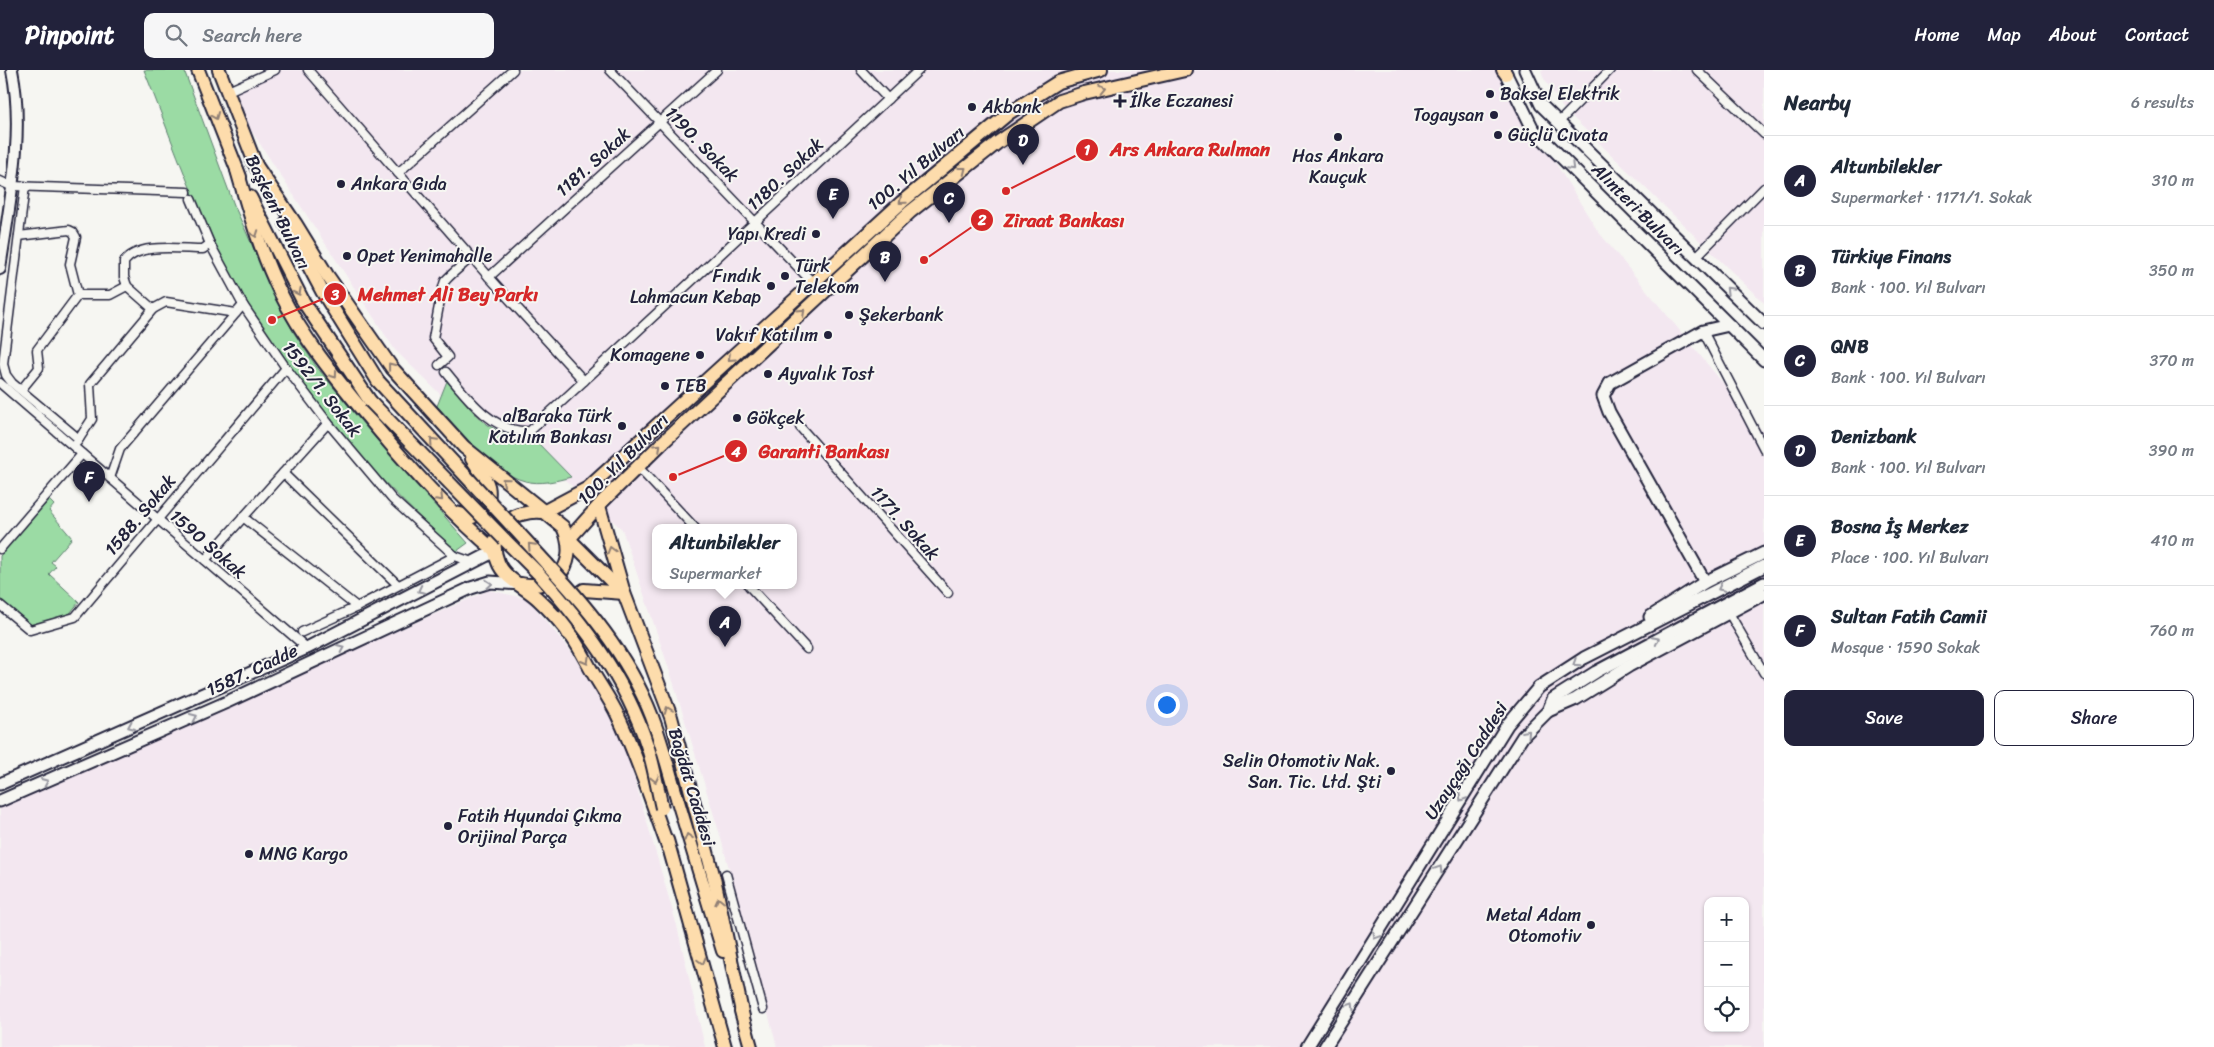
<!DOCTYPE html>
<meta charset="utf-8">
<style>
:root{--surface:#fff;--page:#f6f6f7;--text:#1f2937;--muted:#747a83;--line:#e0e1e3;--accent:#22223b}
body{margin:0;font-family:Sriracha,sans-serif;background:var(--page);color:var(--text)}
.controls{position:absolute;right:15px;bottom:15px;display:grid;overflow:hidden;border-radius:10px;box-shadow:0 1px 4px #0004}
.controls button{width:45px;height:45px;display:grid;place-items:center;padding:0;border:0;border-bottom:1px solid var(--line);background:var(--surface);color:var(--text);font:25px sans-serif}
.you{position:absolute;left:1166px;top:634px;width:18px;height:18px;margin:-12px;border:4px solid #fff;border-radius:50%;background:#1a73e8;box-shadow:0 0 0 8px #1a73e833}
.badge{display:grid;place-items:center;width:32px;height:32px;border-radius:50%;background:var(--accent);color:#fff;font-size:16px;font-weight:700}
.pin{position:absolute;translate:-50% -41px;filter:drop-shadow(0 1px 2px #0008)}
.pin::after{content:'';position:absolute;top:26px;width:18px;height:15px;background:inherit;clip-path:polygon(0 0,100% 0,50% 100%)}
.popup{position:absolute;left:652px;top:454px;width:145px;height:65px;box-sizing:border-box;display:grid;place-content:center;border-radius:10px;background:var(--surface);filter:drop-shadow(0 1px 4px #0005);font-size:16px;white-space:nowrap;color:var(--muted)}
.popup b{font-size:19px;color:var(--text)}
.popup::after{content:'';position:absolute;left:50%;top:100%;margin-left:-10px;border:10px solid transparent;border-top-color:var(--surface)}
.list{margin:0;padding:0;list-style:none}
h2{display:flex;justify-content:space-between;align-items:center;height:65px;margin:0;padding:0 20px;font-size:21px}
h2 small{font-size:16px;font-weight:400;color:var(--muted)}
.list li{display:grid;grid-template-columns:32px 1fr auto;gap:15px;align-items:center;box-sizing:border-box;height:90px;padding:0 20px;border-top:1px solid var(--line)}
.list b{display:block;font-size:19px;white-space:nowrap}
.list p{margin:0;font-size:16px;white-space:nowrap;color:var(--muted)}
.list em{font-size:16px;font-style:normal;color:var(--muted)}
.actions{display:flex;gap:10px;padding:15px 20px}
.actions a{flex:1;padding:11px 0;border:1px solid var(--accent);border-radius:10px;text-align:center;font-size:18px;color:var(--accent)}
.actions .main{background:var(--accent);color:#fff}
.icon{flex:none;width:28px;height:28px;fill:none;stroke:currentColor;stroke-width:2;stroke-linecap:round;stroke-linejoin:round}
.map{position:relative;flex:none;width:1764px;height:977px;overflow:hidden}
header{display:flex;align-items:center;gap:30px;box-sizing:border-box;height:70px;padding:0 25px;background:var(--accent);color:#fff}
header strong{font-size:24px}
nav{display:flex;gap:28px;margin-inline-start:auto;font-size:18px}
.search{width:350px;height:45px;background:var(--page);display:flex;align-items:center;gap:12px;box-sizing:border-box;padding:0 18px;border-radius:10px;color:var(--muted);font-size:19px}
main{display:flex}
aside{flex:1;background:var(--surface)}
.map>svg:first-child{display:block}
.built{fill:#f3e7f0;fill-rule:evenodd}
.green{fill:#9bdba4;stroke:#5e7e70}
.lines{fill:none;stroke-linecap:round;stroke-linejoin:round}
.minor-casing{stroke:#22223b;stroke-width:11}
.tertiary-casing{stroke:#22223b;stroke-width:14}
.secondary-casing{stroke:#22223b;stroke-width:15}
.primary-casing{stroke:#22223b;stroke-width:16}
.minor{stroke:#f6f6f2;stroke-width:8}
.tertiary{stroke:#f6f6f2;stroke-width:10}
.secondary{stroke:#f6f6f2;stroke-width:11}
.primary{stroke:#fddcac;stroke-width:12}
.primary-bridge-casing{stroke:#22223b;stroke-width:16;stroke-linecap:butt}
.primary-bridge{stroke:#fddcac;stroke-width:12}
.oneway{stroke:#907f74}
.oneway2{stroke:#9797a0}
.poi-dot{fill:#22223b;stroke:#f6f6f2;stroke-width:2}
.labels{text-anchor:middle;stroke-width:4;stroke-linejoin:round;paint-order:stroke}
.poi-label{font-size:18px;fill:#22223b;stroke:#f6f6f2;text-anchor:start}
.street-label{font-size:18px;fill:#22223b;stroke:#f6f6f2}
.leader{fill:none;stroke:#d62828;stroke-width:2}
.callout-dot{fill:#d62828;stroke:#f6f6f2;stroke-width:2}
.mark-label{font-size:15px;text-anchor:middle;font-weight:bold;fill:#fff}
.callout-label{font-size:19px;text-anchor:middle;font-weight:bold;fill:#d62828;stroke:#f6f6f2;stroke-width:4;stroke-linejoin:round;paint-order:stroke}
</style>
<header>
<strong>Pinpoint</strong>
<div class="search"><svg class="icon" aria-label="search" viewBox="0 0 24 24"><circle cx="10" cy="10" r="6"/><path d="M15 15l6 6"/></svg>Search here</div>
<nav><a>Home</a><a>Map</a><a>About</a><a>Contact</a></nav>
</header>
<main>
<div class="map">
<svg width="1764" height="977" viewBox="0 0 1764 977">
<rect width="100%" height="100%" fill="#f6f6f2"/>
<filter id="ink" filterUnits="userSpaceOnUse"><feTurbulence type="fractalNoise" baseFrequency=".02" numOctaves="2"/><feDisplacementMap in="SourceGraphic" scale="10" xChannelSelector="R" yChannelSelector="G"/><feConvolveMatrix kernelMatrix="1 2 1 2 8 2 1 2 1" color-interpolation-filters="sRGB"/></filter>
<g filter="url(#ink)">
<g class="built">
<path d="M 275,0 L 1498,0 L 1597,160 L 1764,363 L 1764,977 L 777,977 L 720,765 L 671,605 L 622,459 L 565,410 L 531,413 L 395,280 L 226,22 ZM 656,458 L 794,458 L 794,516 L 656,516 ZM 1708,831 L 1745,831 L 1745,958 L 1708,958 Z"/>
<path d="M 1541,0 L 1764,0 L 1764,233 L 1562,37 L 1543,7 Z"/>
<path d="M 489,520 L 528,529 L 573,584 L 623,669 L 677,856 L 705,977 L 0,977 L 0,737 Z"/>
</g>
<g class="green">
<path d="M 144,0 L 184,0 L 234,135 L 280,237 L 294,263 L 316,296 L 364,355 L 468,473 L 457,481 C 360,397 270,287 214,171 C 187,116 167,57 144,0 Z"/>
<path d="M 447,311 C 477,345 485,365 534,369 L 571,407 C 556,411 540,415 525,411 C 492,403 459,361 437,336 Z"/>
<path d="M 49,430 L 54,435 L 49,441 L 72,468 L 51,492 L 56,496 L 49,504 L 79,532 L 67,547 L 30,558 L 0,532 L 0,486 Z"/>
</g>
<g class="lines">
<defs>
<g id="minor">
<path d="M 308,0 L 489,207 L 584,311"/>
<path d="M 610,0 L 813,213"/>
<path d="M 861,0 L 888,29"/>
<path d="M 1697,0 L 1764,64"/>
<path d="M 226,22 L 275,0"/>
<path d="M 1559,52 L 1610,0"/>
<path d="M 398,103 L 513,0"/>
<path d="M 0,111 L 11,116 L 187,122"/>
<path d="M 25,116 L 3,294 L 6,305 L 12,313 L 79,369"/>
<path d="M 191,129 L 210,174 L 243,235 L 286,298 L 328,353 L 392,429 L 455,486 L 472,492"/>
<path d="M 19,166 L 69,160 L 73,162 L 76,167 L 70,194 L 78,225"/>
<path d="M 1696,187 L 1764,118"/>
<path d="M 489,207 L 717,0"/>
<path d="M 127,216 L 124,207 L 124,192 C 139,172 179,179 203,179 L 210,174"/>
<path d="M 1703,261 L 1764,379"/>
<path d="M 439,295 L 448,287 L 433,268 C 435,259 442,215 445,211 C 453,202 463,195 472,187"/>
<path d="M 446,302 C 467,328 494,364 530,361 L 919,0"/>
<path d="M 0,313 L 307,578"/>
<path d="M 21,320 L 39,298 L 37,280 L 78,225 L 110,225 L 127,216 L 153,239"/>
<path d="M 800,357 L 948,523"/>
<path d="M 77,372 L 92,349 L 90,314 L 153,239 L 166,232 L 236,243"/>
<path d="M 638,397 L 695,458"/>
<path d="M 283,403 L 398,515"/>
<path d="M 110,408 L 120,379 L 243,235"/>
<path d="M 243,447 L 357,537"/>
<path d="M 0,479 L 82,384"/>
<path d="M 205,490 L 328,353"/>
<path d="M 749,516 L 807,579"/>
<path d="M 0,535 L 30,560 L 75,547 L 286,298"/>
<path d="M 1729,543 L 1764,603"/>
<path d="M 302,562 L 357,537 L 455,486"/>
<path d="M 726,804 L 763,939"/>
</g>
<path id="tertiary" d="M 0,199 C 9,135 25,64 12,0"/>
<g id="secondary">
<path d="M 1504,0 L 1533,59 L 1764,290"/>
<path d="M 1525,0 L 1541,35 L 1764,254"/>
<path d="M 1705,512 L 1609,342 L 1603,326 L 1610,313 L 1703,261 L 1729,255"/>
<path d="M 1650,547 L 1705,512 L 1764,483"/>
<path d="M 1548,641 L 1576,629 L 1629,596 L 1764,524"/>
<path d="M 0,714 L 307,578 L 495,481"/>
<path d="M 0,731 L 227,632 L 471,518 L 490,512 L 521,514"/>
<path d="M 1307,977 L 1507,655 L 1539,617 L 1584,588 L 1764,496"/>
<path d="M 1325,977 L 1523,666 L 1548,641 L 1553,629 L 1596,602 L 1764,513"/>
</g>
<g id="primary">
<path d="M 198,0 L 240,107"/>
<path d="M 219,0 L 257,98"/>
<path d="M 1503,0 L 1506,4"/>
<path d="M 253,91 L 295,153 L 327,205 L 392,298 L 464,377 L 563,457 C 579,491 559,521 521,514"/>
<path d="M 237,100 C 249,142 261,183 280,222 C 302,267 335,307 367,346 C 406,394 448,441 495,481"/>
<path d="M 250,127 L 303,231 L 370,331"/>
<path d="M 286,153 L 322,221 L 378,311"/>
<path d="M 599,436 L 624,523 L 671,647 L 714,808 L 743,947"/>
<path d="M 543,442 L 588,418 L 902,132 L 1009,43 L 1058,12 L 1101,0"/>
<path d="M 543,442 C 513,439 485,460 498,492 C 504,509 526,517 539,530 C 551,541 562,554 572,567 C 580,578 586,591 593,603 C 601,617 611,631 618,646 C 638,688 652,733 668,777"/>
<path d="M 456,443 L 472,447 L 486,442 C 493,413 487,412 472,389"/>
<path d="M 514,458 L 547,494"/>
<path d="M 504,469 L 538,503"/>
<path d="M 569,469 L 603,431 L 661,374 L 910,142 L 997,73 L 1059,31 L 1084,23 L 1185,0"/>
<path d="M 569,469 L 622,522"/>
<path d="M 568,563 L 565,551 L 568,531 L 584,520 L 624,523"/>
<path d="M 677,728 L 723,881"/>
<path d="M 667,770 L 725,977"/>
<path d="M 741,941 L 751,977"/>
</g>
</defs>
<use href="#minor" class="minor-casing"/>
<use href="#tertiary" class="tertiary-casing"/>
<use href="#secondary" class="secondary-casing"/>
<use href="#primary" class="primary-casing"/>
<use href="#minor" class="minor"/>
<use href="#tertiary" class="tertiary"/>
<use href="#secondary" class="secondary"/>
<use href="#primary" class="primary"/>
<defs>
<g id="primary-bridge">
<path d="M 378,311 L 514,458"/>
<path d="M 370,331 L 504,469"/>
<path d="M 547,494 C 592,542 635,595 656,658 C 664,681 670,705 677,728"/>
<path d="M 538,503 C 583,553 626,609 647,675 C 654,695 657,717 662,738"/>
</g>
</defs>
<use href="#primary-bridge" class="primary-bridge-casing"/>
<use href="#primary-bridge" class="primary-bridge"/>
</g>
<defs><path id="oneway-chevron" d="M-2-3.5L2.5 0L-2 3.5" fill="none" stroke-width="1.6" stroke-linecap="round" stroke-linejoin="round" transform="scale(1.25)"/></defs>
<g class="oneway">
<use href="#oneway-chevron" transform="translate(1102 19) rotate(-13)"/>
<use href="#oneway-chevron" transform="translate(215 46) rotate(68)"/>
<use href="#oneway-chevron" transform="translate(963 100) rotate(-38)"/>
<use href="#oneway-chevron" transform="translate(902 131) rotate(139)"/>
<use href="#oneway-chevron" transform="translate(255 164) rotate(70)"/>
<use href="#oneway-chevron" transform="translate(298 222) rotate(62)"/>
<use href="#oneway-chevron" transform="translate(802 242) rotate(-43)"/>
<use href="#oneway-chevron" transform="translate(731 288) rotate(138)"/>
<use href="#oneway-chevron" transform="translate(391 296) rotate(-128)"/>
<use href="#oneway-chevron" transform="translate(334 305) rotate(54)"/>
<use href="#oneway-chevron" transform="translate(433 371) rotate(-133)"/>
<use href="#oneway-chevron" transform="translate(658 377) rotate(-44)"/>
<use href="#oneway-chevron" transform="translate(505 411) rotate(-140)"/>
<use href="#oneway-chevron" transform="translate(440 428) rotate(45)"/>
<use href="#oneway-chevron" transform="translate(531 476) rotate(-133)"/>
<use href="#oneway-chevron" transform="translate(611 480) rotate(-106)"/>
<use href="#oneway-chevron" transform="translate(586 591) rotate(60)"/>
<use href="#oneway-chevron" transform="translate(668 640) rotate(-111)"/>
<use href="#oneway-chevron" transform="translate(655 709) rotate(77)"/>
<use href="#oneway-chevron" transform="translate(688 767) rotate(-107)"/>
<use href="#oneway-chevron" transform="translate(719 831) rotate(-103)"/>
<use href="#oneway-chevron" transform="translate(702 891) rotate(74)"/>
</g>
<g class="oneway2">
<use href="#oneway-chevron" transform="translate(1571 97) rotate(45)"/>
<use href="#oneway-chevron" transform="translate(1729 220) rotate(-135)"/>
<use href="#oneway-chevron" transform="translate(489 514) rotate(-5)"/>
<use href="#oneway-chevron" transform="translate(1721 518) rotate(153)"/>
<use href="#oneway-chevron" transform="translate(421 520) rotate(153)"/>
<use href="#oneway-chevron" transform="translate(1656 570) rotate(-27)"/>
<use href="#oneway-chevron" transform="translate(341 578) rotate(-25)"/>
<use href="#oneway-chevron" transform="translate(1576 593) rotate(147)"/>
<use href="#oneway-chevron" transform="translate(194 647) rotate(-24)"/>
<use href="#oneway-chevron" transform="translate(131 656) rotate(156)"/>
<use href="#oneway-chevron" transform="translate(1527 663) rotate(-48)"/>
<use href="#oneway-chevron" transform="translate(45 712) rotate(-24)"/>
<use href="#oneway-chevron" transform="translate(1462 728) rotate(122)"/>
<use href="#oneway-chevron" transform="translate(1439 799) rotate(-58)"/>
<use href="#oneway-chevron" transform="translate(1376 866) rotate(121)"/>
<use href="#oneway-chevron" transform="translate(1351 936) rotate(-58)"/>
</g>
</g>
<g class="poi-dot">
<circle cx="1490" cy="24" r="5"/>
<path d="M1117.5 23.5h5v5h5v5h-5v5h-5v-5h-5v-5h5z"/>
<circle cx="972" cy="37" r="5"/>
<circle cx="1494" cy="45" r="5"/>
<circle cx="1498" cy="65" r="5"/>
<circle cx="1338" cy="67" r="5"/>
<circle cx="341" cy="114" r="5"/>
<circle cx="816" cy="164" r="5"/>
<circle cx="347" cy="186" r="5"/>
<circle cx="785" cy="206" r="5"/>
<circle cx="771" cy="216" r="5"/>
<circle cx="849" cy="245" r="5"/>
<circle cx="828" cy="265" r="5"/>
<circle cx="700" cy="285" r="5"/>
<circle cx="768" cy="304" r="5"/>
<circle cx="665" cy="316" r="5"/>
<circle cx="737" cy="348" r="5"/>
<circle cx="622" cy="356" r="5"/>
<circle cx="1391" cy="701" r="5"/>
<circle cx="448" cy="756" r="5"/>
<circle cx="249" cy="784" r="5"/>
<circle cx="1591" cy="855" r="5"/>
</g>
<g class="labels">
<g class="poi-label">
<text x="1500" y="30">Baksel Elektrik</text>
<text x="1130" y="37">İlke Eczanesi</text>
<text x="982" y="43">Akbank</text>
<text x="1484" y="51" text-anchor="end">Togaysan</text>
<text x="1508" y="71">Güçlü Cıvata</text>
<text x="1338" y="92" text-anchor="middle">Has Ankara<tspan x="1338" dy="21">Kauçuk</tspan></text>
<text x="351" y="120">Ankara Gıda</text>
<text x="806" y="170" text-anchor="end">Yapı Kredi</text>
<text x="357" y="192">Opet Yenimahalle</text>
<text x="795" y="202">Türk<tspan x="795" dy="21">Telekom</tspan></text>
<text x="761" y="212" text-anchor="end">Fındık<tspan x="761" dy="21">Lahmacun Kebap</tspan></text>
<text x="859" y="251">Şekerbank</text>
<text x="818" y="271" text-anchor="end">Vakıf Katılım</text>
<text x="690" y="291" text-anchor="end">Komagene</text>
<text x="778" y="310">Ayvalık Tost</text>
<text x="675" y="322">TEB</text>
<text x="612" y="352" text-anchor="end">alBaraka Türk<tspan x="612" dy="21">Katılım Bankası</tspan></text>
<text x="747" y="354">Gökçek</text>
<text x="1381" y="697" text-anchor="end">Selin Otomotiv Nak.<tspan x="1381" dy="21">San. Tic. Ltd. Şti</tspan></text>
<text x="458" y="752">Fatih Hyundai Çıkma<tspan x="458" dy="21">Orijinal Parça</tspan></text>
<text x="259" y="790">MNG Kargo</text>
<text x="1581" y="851" text-anchor="end">Metal Adam<tspan x="1581" dy="21">Otomotiv</tspan></text>
</g>
<g class="street-label">
<text transform="translate(702 74) rotate(46)" y="6">1190. Sokak</text>
<text transform="translate(593 92) rotate(-42)" y="6">1181. Sokak</text>
<text transform="translate(916 98) rotate(-40)" y="6">100. Yıl Bulvarı</text>
<text transform="translate(785 104) rotate(-43)" y="6">1180. Sokak</text>
<text transform="translate(1638 139) rotate(45)" y="6">Alınteri Bulvarı</text>
<text transform="translate(278 142) rotate(64)" y="6">Başkent Bulvarı</text>
<text transform="translate(322 319) rotate(52)" y="6">1592/1. Sokak</text>
<text transform="translate(623 389) rotate(-45)" y="6">100. Yıl Bulvarı</text>
<text transform="translate(140 445) rotate(-50)" y="6">1588. Sokak</text>
<text transform="translate(905 453) rotate(48)" y="6">1171. Sokak</text>
<text transform="translate(208 474) rotate(41)" y="6">1590 Sokak</text>
<text transform="translate(252 600) rotate(-25)" y="6">1587. Cadde</text>
<text transform="translate(1466 691) rotate(-57)" y="6">Uzayçağı Caddesi</text>
<text transform="translate(692 717) rotate(73)" y="6">Bağdat Caddesi</text>
</g>
</g>
<path class="leader" d="M1006 121L1087 80M924 190L982 150M272 250L335 224M673 407L736 381"/>
<g class="callout-dot">
<circle cx="1006" cy="121" r="5"/>
<circle cx="924" cy="190" r="5"/>
<circle cx="272" cy="250" r="5"/>
<circle cx="673" cy="407" r="5"/>
<circle cx="1087" cy="80" r="12"/>
<circle cx="982" cy="150" r="12"/>
<circle cx="335" cy="224" r="12"/>
<circle cx="736" cy="381" r="12"/>
</g>
<g class="mark-label">
<text x="1087" y="85">1</text>
<text x="982" y="155">2</text>
<text x="335" y="230">3</text>
<text x="736" y="387">4</text>
</g>
<g class="callout-label">
<text x="1190" y="86">Ars Ankara Rulman</text>
<text x="1064" y="157">Ziraat Bankası</text>
<text x="448" y="231">Mehmet Ali Bey Parkı</text>
<text x="824" y="388">Garanti Bankası</text>
</g>
</svg>
<div class="controls">
<button>+</button>
<button>−</button>
<button><svg class="icon" aria-label="locate" viewBox="0 0 24 24"><circle cx="12" cy="12" r="6"/><path d="M12 2v4M12 18v4M2 12h4M18 12h4"/></svg></button>
</div>
<div class="you"></div>
<div class="pin badge" style="left:725px;top:577px">A</div>
<div class="popup"><b>Altunbilekler</b>Supermarket</div>
<div class="pin badge" style="left:885px;top:212px">B</div>
<div class="pin badge" style="left:949px;top:153px">C</div>
<div class="pin badge" style="left:1023px;top:95px">D</div>
<div class="pin badge" style="left:833px;top:149px">E</div>
<div class="pin badge" style="left:89px;top:432px">F</div>
</div>
<aside>
<h2>Nearby<small>6 results</small></h2>
<ul class="list">
<li><span class="badge">A</span><div><b>Altunbilekler</b><p>Supermarket · 1171/1. Sokak</p></div><em>310 m</em></li>
<li><span class="badge">B</span><div><b>Türkiye Finans</b><p>Bank · 100. Yıl Bulvarı</p></div><em>350 m</em></li>
<li><span class="badge">C</span><div><b>QNB</b><p>Bank · 100. Yıl Bulvarı</p></div><em>370 m</em></li>
<li><span class="badge">D</span><div><b>Denizbank</b><p>Bank · 100. Yıl Bulvarı</p></div><em>390 m</em></li>
<li><span class="badge">E</span><div><b>Bosna İş Merkez</b><p>Place · 100. Yıl Bulvarı</p></div><em>410 m</em></li>
<li><span class="badge">F</span><div><b>Sultan Fatih Camii</b><p>Mosque · 1590 Sokak</p></div><em>760 m</em></li>
</ul>
<div class="actions"><a class="main">Save</a><a>Share</a></div>
</aside>
</main>
